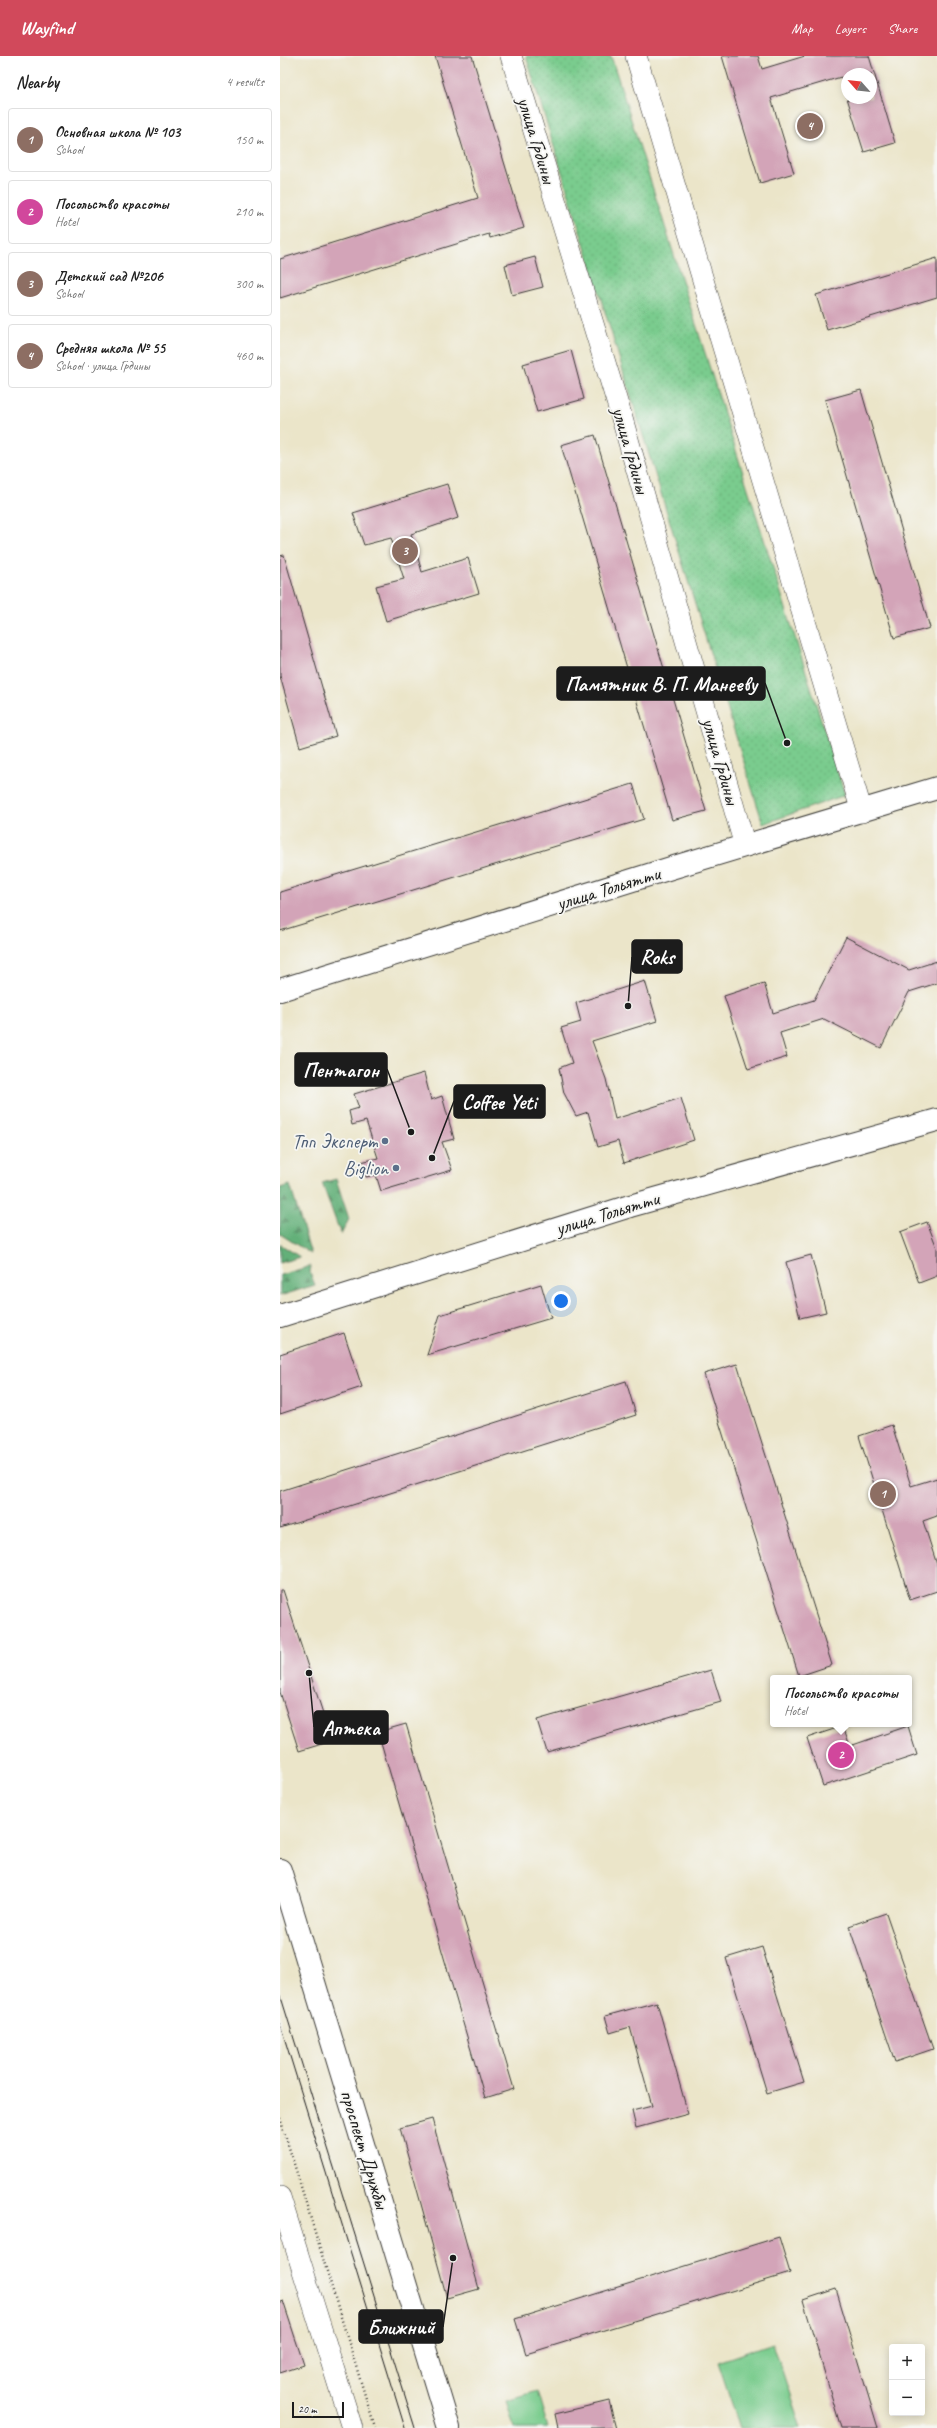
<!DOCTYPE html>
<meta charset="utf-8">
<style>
:root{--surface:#fff;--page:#f6f6f6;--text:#222;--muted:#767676;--line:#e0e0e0;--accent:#d1495b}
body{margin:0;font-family:Caveat,sans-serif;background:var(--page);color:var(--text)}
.controls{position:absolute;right:12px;bottom:12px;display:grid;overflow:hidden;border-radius:4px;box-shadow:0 2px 10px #0003}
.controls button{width:36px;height:36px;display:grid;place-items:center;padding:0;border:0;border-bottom:1px solid var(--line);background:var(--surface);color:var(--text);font:20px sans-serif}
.compass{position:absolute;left:561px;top:12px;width:36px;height:36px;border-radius:50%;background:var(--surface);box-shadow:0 2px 10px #0003;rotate:297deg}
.scale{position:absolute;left:12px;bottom:10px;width:52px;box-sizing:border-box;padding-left:4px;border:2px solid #1c1c1c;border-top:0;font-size:11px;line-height:14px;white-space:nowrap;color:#1c1c1c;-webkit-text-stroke:3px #f6f6f2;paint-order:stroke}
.you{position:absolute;left:281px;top:1245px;width:14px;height:14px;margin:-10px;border:3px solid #fff;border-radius:50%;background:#1a73e8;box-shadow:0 0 0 6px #1a73e833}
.badge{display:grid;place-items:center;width:26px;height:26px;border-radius:50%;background:var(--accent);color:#fff;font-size:13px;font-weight:700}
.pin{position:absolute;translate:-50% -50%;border:2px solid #fff;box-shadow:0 1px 4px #0006}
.popup{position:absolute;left:490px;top:1619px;width:142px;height:52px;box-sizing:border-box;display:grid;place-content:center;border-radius:4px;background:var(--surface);filter:drop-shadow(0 1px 3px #0005);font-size:13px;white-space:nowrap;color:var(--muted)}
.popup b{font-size:15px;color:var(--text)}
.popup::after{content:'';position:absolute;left:50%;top:100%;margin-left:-8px;border:8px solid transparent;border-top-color:var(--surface)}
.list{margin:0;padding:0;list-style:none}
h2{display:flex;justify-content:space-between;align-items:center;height:52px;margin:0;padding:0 16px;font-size:17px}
h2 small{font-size:13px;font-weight:400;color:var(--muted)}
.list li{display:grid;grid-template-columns:26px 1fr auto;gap:12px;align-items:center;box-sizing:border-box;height:64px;margin:0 8px 8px;padding:0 8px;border:1px solid var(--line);border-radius:4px}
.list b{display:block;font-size:15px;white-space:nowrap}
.list p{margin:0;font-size:13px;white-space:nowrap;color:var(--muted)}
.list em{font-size:13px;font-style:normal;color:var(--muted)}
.map{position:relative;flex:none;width:657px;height:2372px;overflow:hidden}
header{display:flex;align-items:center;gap:24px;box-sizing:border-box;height:56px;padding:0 20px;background:var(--accent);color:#fff}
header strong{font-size:19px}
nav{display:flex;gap:22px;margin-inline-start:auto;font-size:14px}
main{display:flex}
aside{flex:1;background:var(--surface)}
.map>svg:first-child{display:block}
.grass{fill:url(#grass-dots);stroke:#4b7455}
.forest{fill:url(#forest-firs);stroke:#40664a}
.garden{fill:#7acc8e;stroke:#4b7455}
.building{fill:#d3a4b8}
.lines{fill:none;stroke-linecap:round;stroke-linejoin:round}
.street-casing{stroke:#3b3a36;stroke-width:22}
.secondary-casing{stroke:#3b3a36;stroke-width:24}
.path{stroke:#3b3a36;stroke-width:2.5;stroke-dasharray:1 3;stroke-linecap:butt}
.street{stroke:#fff;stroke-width:21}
.secondary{stroke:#fff;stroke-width:22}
.tram{stroke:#1c1c1c;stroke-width:1}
.service-dot{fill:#5c6f8a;stroke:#f6f6f2;stroke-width:1.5}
.labels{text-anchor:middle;stroke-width:3.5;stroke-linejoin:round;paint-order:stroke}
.street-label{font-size:20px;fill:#1c1c1c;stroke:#f6f6f2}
.service-label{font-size:20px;fill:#4e5e75;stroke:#f6f6f2;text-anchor:end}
.leader{fill:none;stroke:#1c1c1c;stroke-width:1.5}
.callout-dot{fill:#1c1c1c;stroke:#f6f6f2;stroke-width:1.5}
.callout{fill:#1c1c1c;stroke:#1c1c1c;stroke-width:1.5}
.callout-label{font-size:21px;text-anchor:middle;font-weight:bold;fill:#fff}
</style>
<header>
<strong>Wayfind</strong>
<nav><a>Map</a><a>Layers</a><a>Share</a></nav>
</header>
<main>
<aside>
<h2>Nearby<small>4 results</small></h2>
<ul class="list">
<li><span class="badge" style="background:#8d6e63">1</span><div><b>Основная школа № 103</b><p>School</p></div><em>150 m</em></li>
<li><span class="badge" style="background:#d1479c">2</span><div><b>Посольство красоты</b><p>Hotel</p></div><em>210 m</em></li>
<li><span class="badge" style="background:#8d6e63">3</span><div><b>Детский сад №206</b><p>School</p></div><em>300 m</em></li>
<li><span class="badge" style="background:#8d6e63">4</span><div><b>Средняя школа № 55</b><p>School · улица Грдины</p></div><em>460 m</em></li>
</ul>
</aside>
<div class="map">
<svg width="657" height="2372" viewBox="0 0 657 2372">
<defs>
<pattern id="grass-dots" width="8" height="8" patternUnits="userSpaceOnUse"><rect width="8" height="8" fill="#7acc8e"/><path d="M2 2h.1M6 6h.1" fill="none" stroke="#69af7a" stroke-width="1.8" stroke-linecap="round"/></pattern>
<pattern id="forest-firs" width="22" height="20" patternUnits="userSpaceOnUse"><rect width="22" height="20" fill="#63b079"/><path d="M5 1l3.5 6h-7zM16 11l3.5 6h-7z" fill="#518e62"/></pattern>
</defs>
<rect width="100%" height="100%" fill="#f6f6f2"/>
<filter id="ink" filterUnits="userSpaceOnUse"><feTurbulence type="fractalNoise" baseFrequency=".025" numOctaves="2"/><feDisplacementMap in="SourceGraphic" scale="8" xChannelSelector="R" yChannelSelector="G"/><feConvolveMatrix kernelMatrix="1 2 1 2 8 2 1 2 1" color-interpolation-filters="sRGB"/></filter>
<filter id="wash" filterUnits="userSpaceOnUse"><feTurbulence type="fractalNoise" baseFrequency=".012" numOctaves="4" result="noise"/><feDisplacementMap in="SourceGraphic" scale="16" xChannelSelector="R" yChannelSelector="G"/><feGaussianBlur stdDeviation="0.9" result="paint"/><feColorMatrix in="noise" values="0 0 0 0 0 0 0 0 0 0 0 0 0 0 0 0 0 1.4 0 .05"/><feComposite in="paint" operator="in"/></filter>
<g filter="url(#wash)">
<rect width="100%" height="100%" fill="#ebe5c9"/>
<path class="grass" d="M 246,0 L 331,0 L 565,739 L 483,768 Z"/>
<g class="forest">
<path d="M 56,1123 L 69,1163 L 61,1179 L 42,1127 Z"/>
<path d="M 10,1129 L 31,1198 L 0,1178 L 0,1132 Z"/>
<path d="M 0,1188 L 20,1201 L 0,1207 Z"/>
<path d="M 31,1210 L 30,1217 L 35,1229 L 0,1240 L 0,1219 Z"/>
</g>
<g class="garden">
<path d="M 493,2287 L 521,2372 L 460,2372 L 438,2306 Z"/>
<path d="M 257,2335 L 268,2372 L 234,2372 L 226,2344 Z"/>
</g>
<g id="blocks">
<g class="building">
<path d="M 155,0 L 192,0 L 244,172 L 210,182 L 209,178 L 0,242 L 0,203 L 198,142 Z"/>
<path d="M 442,0 L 478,0 L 482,13 L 525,0 L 589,0 L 615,87 L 584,96 L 567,42 L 591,42 L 591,18 L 567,18 L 567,41 L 561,21 L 491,42 L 514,117 L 480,127 Z"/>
<path d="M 255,201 L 263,231 L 232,239 L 225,209 Z"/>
<path d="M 657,202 L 657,241 L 547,274 L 536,239 Z"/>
<path d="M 291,294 L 304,343 L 257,356 L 243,308 Z"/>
<path d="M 581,334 L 650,572 L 614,582 L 545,344 Z"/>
<path d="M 315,379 L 426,755 L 392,764 L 281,389 Z"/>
<path d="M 167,428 L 178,462 L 131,478 L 142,516 L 188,502 L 199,537 L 106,565 L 96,530 L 124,523 L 111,482 L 84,489 L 73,457 Z"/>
<path d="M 4,499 L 56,680 L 20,691 L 0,620 L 0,500 Z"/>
<path d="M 353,728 L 364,763 L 0,875 L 0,836 Z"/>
<path d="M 566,881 L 629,914 L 657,905 L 657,927 L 629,936 L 601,992 L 544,963 L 500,977 L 507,1001 L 468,1013 L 444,940 L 484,927 L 493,957 L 534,944 Z"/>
<path d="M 365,925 L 377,965 L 312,985 L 326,1023 L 335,1063 L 401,1042 L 414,1084 L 344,1107 L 338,1085 L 318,1091 L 308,1056 L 296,1060 L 284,1037 L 279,1012 L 292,1007 L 281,972 L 301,966 L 296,947 Z"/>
<path d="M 144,1017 L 151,1044 L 162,1040 L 174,1083 L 162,1086 L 172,1114 L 101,1135 L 96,1119 L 86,1121 L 81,1106 L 98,1102 L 86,1065 L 72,1069 L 69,1055 L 79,1052 L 74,1038 Z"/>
<path d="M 647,1166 L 657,1192 L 657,1220 L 639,1227 L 620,1176 Z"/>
<path d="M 531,1199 L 546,1256 L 520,1262 L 506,1206 Z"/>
<path d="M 261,1228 L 271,1262 L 147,1299 L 160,1259 Z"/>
<path d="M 64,1277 L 82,1331 L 0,1358 L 0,1298 Z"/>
<path d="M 457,1308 L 552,1609 L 519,1620 L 424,1318 Z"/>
<path d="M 346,1325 L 356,1359 L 0,1472 L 0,1435 Z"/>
<path d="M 612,1369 L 631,1430 L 657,1422 L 657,1460 L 643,1465 L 657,1509 L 657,1535 L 630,1544 L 579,1380 Z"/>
<path d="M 0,1534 L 3,1534 L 52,1685 L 19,1695 L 0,1636 Z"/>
<path d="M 431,1614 L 441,1646 L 267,1696 L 257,1664 Z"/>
<path d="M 126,1668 L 234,2033 L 205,2042 L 98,1676 Z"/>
<path d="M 563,1670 L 570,1690 L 628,1670 L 637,1699 L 543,1730 L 527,1682 Z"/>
<path d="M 606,1857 L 653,1993 L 615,2006 L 569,1870 Z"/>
<path d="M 482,1891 L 524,2026 L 487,2037 L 446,1902 Z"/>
<path d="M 377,1946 L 408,2058 L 356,2072 L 352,2055 L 372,2050 L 350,1971 L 330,1977 L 325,1960 Z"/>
<path d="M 152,2063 L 199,2233 L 167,2242 L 120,2072 Z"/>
<path d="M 499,2181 L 510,2217 L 246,2298 L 235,2263 Z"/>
<path d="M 556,2233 L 598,2372 L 561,2372 L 523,2244 Z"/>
<path d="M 3,2245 L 24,2309 L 0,2317 L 0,2246 Z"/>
<path d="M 329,2345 L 336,2372 L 278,2372 L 275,2358 Z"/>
</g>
</g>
</g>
<g filter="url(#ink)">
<use href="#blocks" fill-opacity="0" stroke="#3b3a36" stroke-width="1"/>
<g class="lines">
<defs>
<g id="street">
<path d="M 231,0 L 341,359 L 465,790"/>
<path d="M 356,0 L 582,756"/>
<path d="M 0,2141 L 72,2372"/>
</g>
<g id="secondary">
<path d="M 0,934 L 391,812 L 657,732"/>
<path d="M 0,1260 L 350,1150 L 657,1064"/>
<path d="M 0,1814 L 169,2372"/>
</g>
</defs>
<use href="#street" class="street-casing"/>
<use href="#secondary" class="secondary-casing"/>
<path class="path" d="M 0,2062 L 95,2372"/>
<use href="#street" class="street"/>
<use href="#secondary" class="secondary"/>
<g class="tram">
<path d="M 0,1938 L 135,2372"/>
<path d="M 0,1968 L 125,2372"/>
</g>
</g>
</g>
<g class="service-dot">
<circle cx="105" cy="1085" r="4"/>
<circle cx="116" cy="1112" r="4"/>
</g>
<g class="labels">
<g class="street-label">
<text transform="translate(257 84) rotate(73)" y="7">улица Грдины</text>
<text transform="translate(351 394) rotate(74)" y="7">улица Грдины</text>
<text transform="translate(441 705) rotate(74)" y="7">улица Грдины</text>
<text transform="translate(328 832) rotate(-17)" y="7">улица Тольятти</text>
<text transform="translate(327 1157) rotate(-17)" y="7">улица Тольятти</text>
<text transform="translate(85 2093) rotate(73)" y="7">проспект Дружбы</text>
</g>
<g class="service-label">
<text x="97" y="1092">Тпп Эксперт</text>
<text x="108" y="1119">Biglion</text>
</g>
</g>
<path class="leader" d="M507 687L485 627M348 950L352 901M131 1076L107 1013M152 1102L174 1045M29 1617L34 1671M173 2202L163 2271"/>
<g class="callout-dot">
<circle cx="507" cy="687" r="4"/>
<circle cx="348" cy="950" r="4"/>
<circle cx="131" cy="1076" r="4"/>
<circle cx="152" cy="1102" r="4"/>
<circle cx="29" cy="1617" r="4"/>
<circle cx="173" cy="2202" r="4"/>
</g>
<g class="callout">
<rect x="277" y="611" width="208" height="33" rx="4"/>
<rect x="352" y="884" width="50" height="33" rx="4"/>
<rect x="15" y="997" width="92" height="33" rx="4"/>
<rect x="174" y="1029" width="91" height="33" rx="4"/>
<rect x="34" y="1655" width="74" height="33" rx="4"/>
<rect x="79" y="2254" width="84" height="33" rx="4"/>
</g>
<g class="callout-label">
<text x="381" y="635">Памятник В. П. Манееву</text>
<text x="377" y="908">Roks</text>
<text x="61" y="1021">Пентагон</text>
<text x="219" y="1053">Coffee Yeti</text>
<text x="71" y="1679">Аптека</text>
<text x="121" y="2278">Ближний</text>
</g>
</svg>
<div class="controls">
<button>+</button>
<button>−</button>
</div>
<svg class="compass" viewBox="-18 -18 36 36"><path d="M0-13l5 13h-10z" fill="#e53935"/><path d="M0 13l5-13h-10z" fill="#767676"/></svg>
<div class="scale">20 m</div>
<div class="you"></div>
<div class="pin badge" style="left:603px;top:1438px;background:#8d6e63">1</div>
<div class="pin badge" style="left:561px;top:1699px;background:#d1479c">2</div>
<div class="popup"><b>Посольство красоты</b>Hotel</div>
<div class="pin badge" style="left:125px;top:495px;background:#8d6e63">3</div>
<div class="pin badge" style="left:530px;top:70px;background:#8d6e63">4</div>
</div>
</main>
